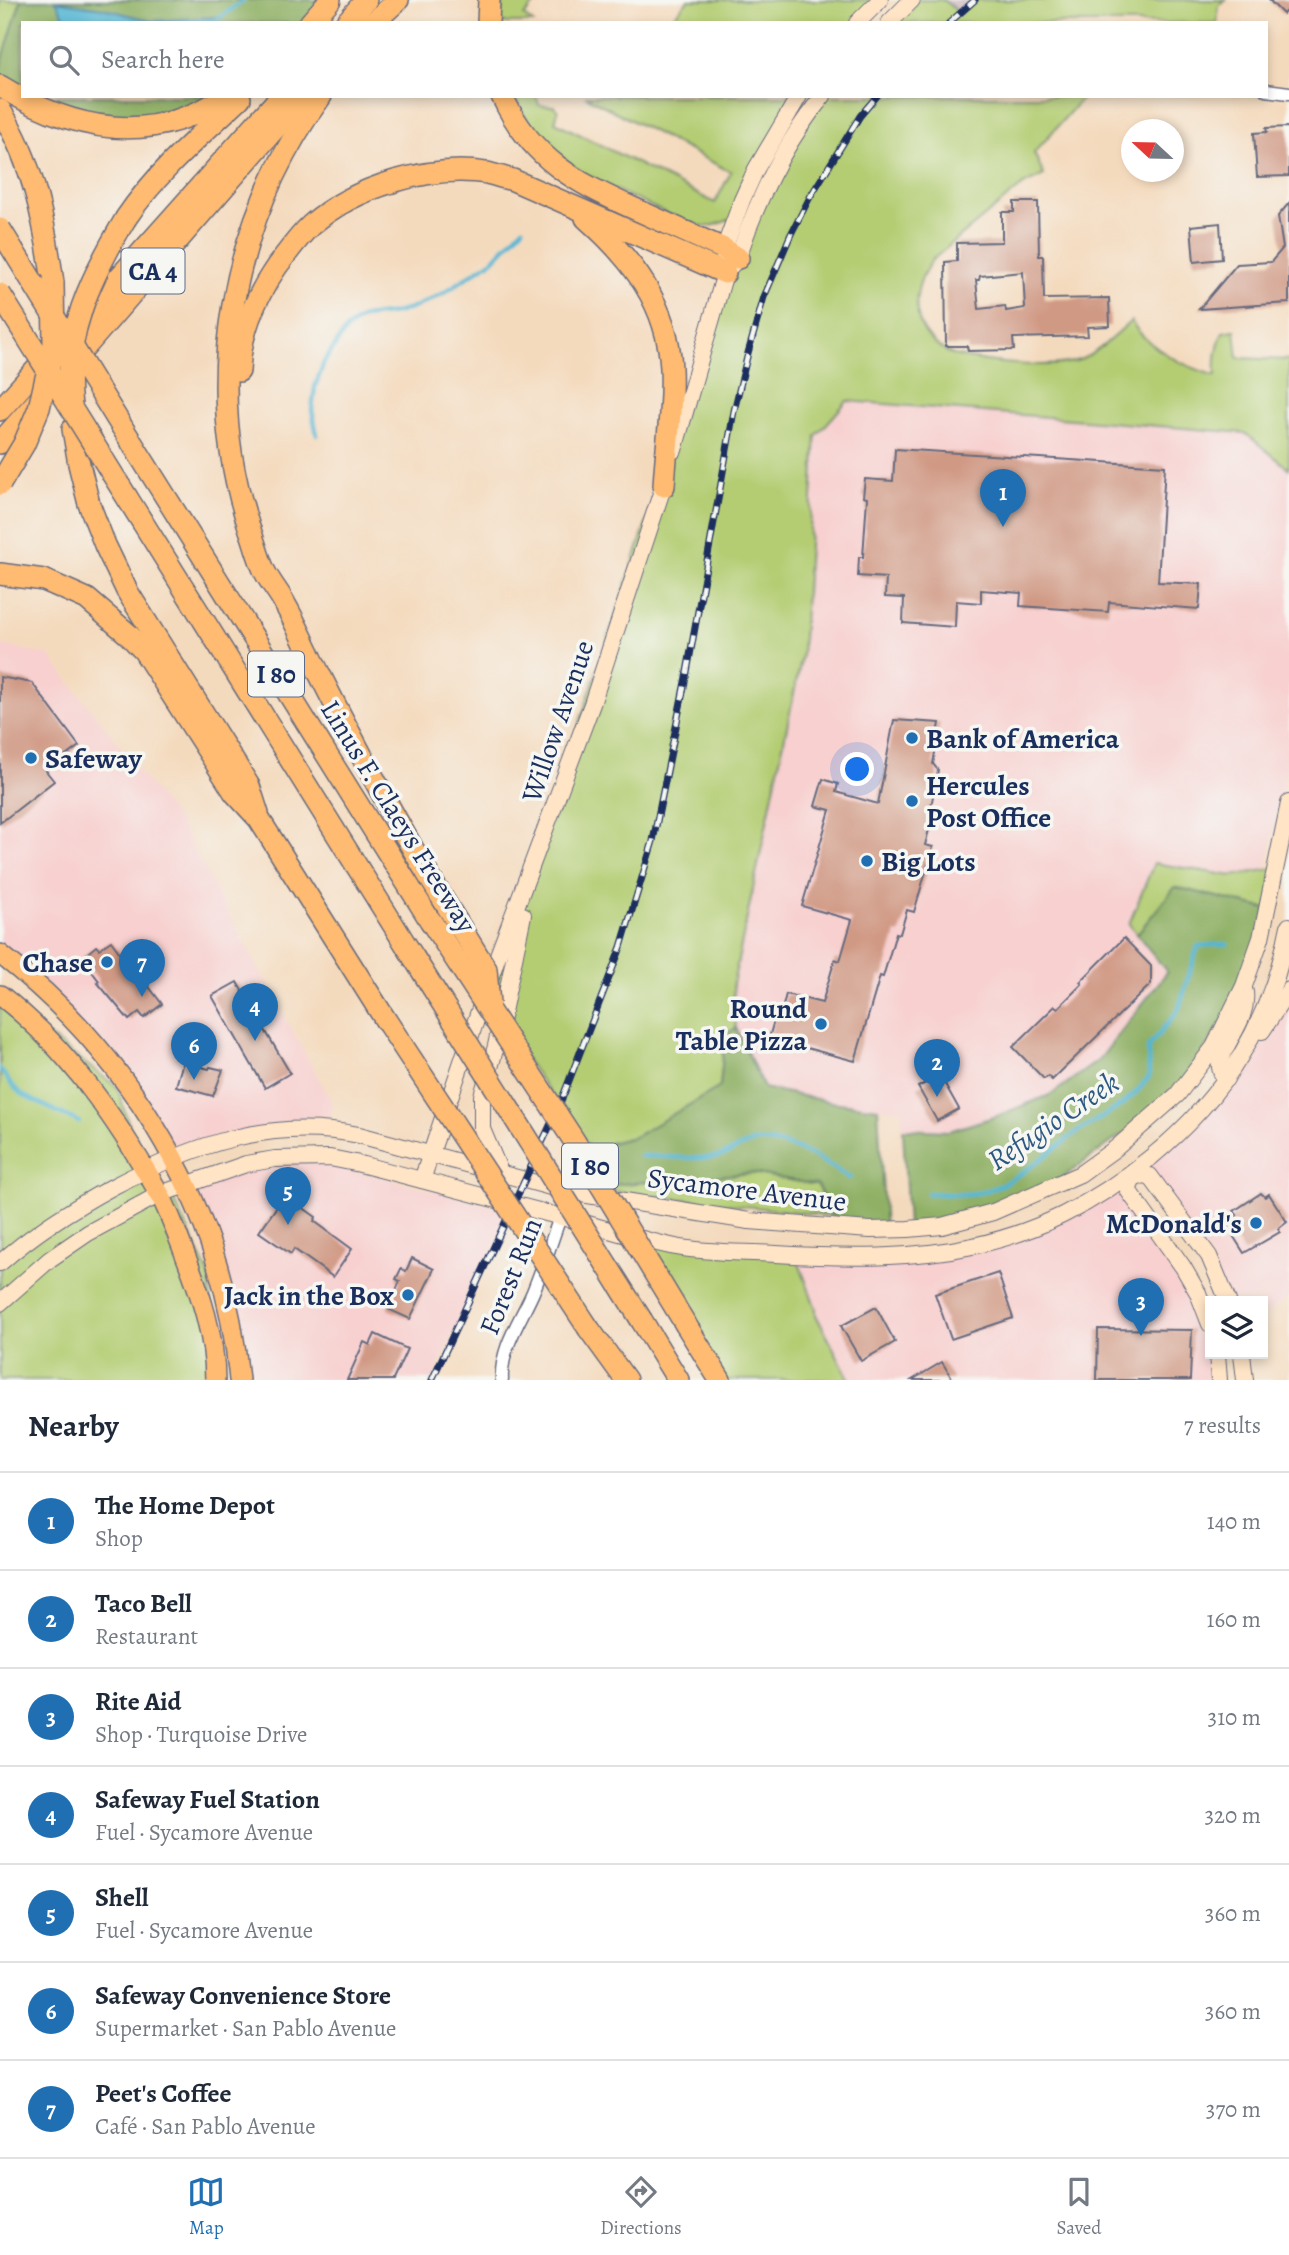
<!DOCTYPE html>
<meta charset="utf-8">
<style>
:root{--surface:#fff;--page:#f6f6f7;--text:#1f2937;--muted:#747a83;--line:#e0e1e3;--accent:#1f6fb2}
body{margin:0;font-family:Alegreya,serif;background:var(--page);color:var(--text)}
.controls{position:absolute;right:21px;bottom:21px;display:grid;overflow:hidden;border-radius:0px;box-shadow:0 4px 10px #0003}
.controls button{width:63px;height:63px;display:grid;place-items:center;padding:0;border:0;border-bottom:2px solid var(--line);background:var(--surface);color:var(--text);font:35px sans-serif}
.compass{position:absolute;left:1121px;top:119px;width:63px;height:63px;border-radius:50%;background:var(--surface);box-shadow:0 4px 10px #0003;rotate:292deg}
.you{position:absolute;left:858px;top:770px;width:24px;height:24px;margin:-18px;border:5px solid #fff;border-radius:50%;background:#1a73e8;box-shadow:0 0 0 10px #1a73e833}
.badge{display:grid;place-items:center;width:46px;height:46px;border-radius:50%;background:var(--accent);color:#fff;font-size:23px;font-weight:700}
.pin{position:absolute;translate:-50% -58px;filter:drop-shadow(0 2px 4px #0008)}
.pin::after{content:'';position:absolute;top:37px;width:24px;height:21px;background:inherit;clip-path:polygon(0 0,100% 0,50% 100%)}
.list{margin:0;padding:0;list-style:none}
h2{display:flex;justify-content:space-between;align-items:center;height:91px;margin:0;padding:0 28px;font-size:30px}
h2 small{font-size:23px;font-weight:400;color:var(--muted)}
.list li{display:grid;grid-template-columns:46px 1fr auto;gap:21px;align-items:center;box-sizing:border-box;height:98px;padding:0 28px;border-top:2px solid var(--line)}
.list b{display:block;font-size:26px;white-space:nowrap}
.list p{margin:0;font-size:23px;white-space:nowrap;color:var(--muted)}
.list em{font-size:23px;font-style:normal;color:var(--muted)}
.icon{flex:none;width:38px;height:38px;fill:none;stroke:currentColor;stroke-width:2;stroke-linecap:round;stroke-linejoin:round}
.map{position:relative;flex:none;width:1289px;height:1380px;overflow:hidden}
.search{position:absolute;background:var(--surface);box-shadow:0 4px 10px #0003;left:21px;right:21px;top:21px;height:77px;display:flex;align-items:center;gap:18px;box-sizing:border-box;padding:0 24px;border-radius:0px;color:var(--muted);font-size:26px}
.sheet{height:777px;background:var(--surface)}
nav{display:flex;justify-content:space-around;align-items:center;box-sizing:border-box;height:98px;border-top:2px solid var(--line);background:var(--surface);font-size:19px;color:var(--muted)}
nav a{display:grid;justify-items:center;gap:4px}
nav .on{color:var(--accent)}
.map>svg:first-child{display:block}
.built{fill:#f7d0cf}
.industrial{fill:#d2bec5}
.green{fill:#b4cd73;stroke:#687e68;stroke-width:2}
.forest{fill:#8fb065;stroke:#557062;stroke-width:2}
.water{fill:#55b6d3;stroke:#387298;stroke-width:2}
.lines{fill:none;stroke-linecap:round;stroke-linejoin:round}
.stream{stroke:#55b6d3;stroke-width:4.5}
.building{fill:#d09984;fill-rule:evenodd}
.street-casing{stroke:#676b7f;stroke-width:15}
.secondary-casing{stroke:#676b7f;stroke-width:18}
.primary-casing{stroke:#676b7f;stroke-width:22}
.highway-casing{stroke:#676b7f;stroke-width:24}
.street{stroke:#fff;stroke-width:12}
.secondary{stroke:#ffe4c6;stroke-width:16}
.primary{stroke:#ffbb71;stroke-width:19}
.highway{stroke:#ffbb71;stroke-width:21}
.rail-casing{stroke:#1b2f5e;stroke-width:7}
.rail{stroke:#f6f6f2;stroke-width:4.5;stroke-dasharray:13;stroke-linecap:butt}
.highway-bridge-casing{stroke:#676b7f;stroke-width:24;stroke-linecap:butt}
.highway-bridge{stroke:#ffbb71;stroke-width:21}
.poi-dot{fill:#1f6fb2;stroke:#f6f6f2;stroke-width:2.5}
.labels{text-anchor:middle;stroke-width:7;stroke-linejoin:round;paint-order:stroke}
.shield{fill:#f6f6f2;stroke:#5d6b8a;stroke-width:2}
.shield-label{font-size:26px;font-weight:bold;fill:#1b2f5e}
.street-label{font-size:28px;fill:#1b2f5e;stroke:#f6f6f2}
.poi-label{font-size:28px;font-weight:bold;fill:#1b2f5e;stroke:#f6f6f2;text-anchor:start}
.water-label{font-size:30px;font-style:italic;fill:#2c5881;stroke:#f6f6f2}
</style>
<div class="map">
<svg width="1289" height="1380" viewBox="0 0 1289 1380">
<rect width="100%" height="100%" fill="#f6f6f2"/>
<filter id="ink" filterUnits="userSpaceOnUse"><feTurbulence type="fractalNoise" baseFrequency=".0143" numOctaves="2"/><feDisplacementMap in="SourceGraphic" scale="14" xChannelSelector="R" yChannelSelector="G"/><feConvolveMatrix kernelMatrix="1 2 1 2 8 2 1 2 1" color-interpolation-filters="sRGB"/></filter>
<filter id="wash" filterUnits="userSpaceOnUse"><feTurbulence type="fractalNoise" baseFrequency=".00686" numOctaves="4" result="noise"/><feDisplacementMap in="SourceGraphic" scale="28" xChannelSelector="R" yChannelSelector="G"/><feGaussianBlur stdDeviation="1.57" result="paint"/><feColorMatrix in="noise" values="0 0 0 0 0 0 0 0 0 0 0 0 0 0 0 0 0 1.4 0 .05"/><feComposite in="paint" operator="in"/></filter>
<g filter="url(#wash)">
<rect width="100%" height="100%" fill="#f4dabd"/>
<g class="built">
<path d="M 847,401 L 1245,433 L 1289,469 L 1289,758 L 1266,870 L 1232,876 L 1154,863 L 1168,972 L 1099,1060 L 1052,1094 L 997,1116 L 949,1131 L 903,1129 L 901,1110 L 831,1102 L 764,1088 L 736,1028 L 733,984 L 802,655 L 816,436 Z"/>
<path d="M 0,644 L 49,655 L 180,824 L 332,1103 L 329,1129 L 261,1132 L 173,1157 L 136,1096 L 0,954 Z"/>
<path d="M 1289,990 L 1289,1298 L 1263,1315 L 1263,1301 L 1228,1301 L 1209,1256 L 1141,1165 L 1178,1135 Z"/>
<path d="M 304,1157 L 511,1211 L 432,1380 L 239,1380 L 187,1185 Z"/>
<path d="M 1121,1180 L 1210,1324 L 1210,1354 L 1219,1380 L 850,1380 L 816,1315 L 816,1308 L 796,1255 L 975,1247 Z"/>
</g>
<path class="industrial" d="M 943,0 L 975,0 L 960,14 Z"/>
<g class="green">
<path d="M 0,0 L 21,0 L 0,68 Z"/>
<path d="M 503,0 L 538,0 L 524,16 L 533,23 L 500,23 Z"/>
<path d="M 688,0 L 880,0 L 857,23 L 668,23 Z"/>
<path d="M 912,0 L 943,0 L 960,13 L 975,0 L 1225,0 L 1219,6 L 1217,23 L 889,23 Z"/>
<path d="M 515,96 L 536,96 L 539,105 L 554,106 L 558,111 L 555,122 L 715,203 L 731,172 L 585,96 L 799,96 L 735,218 L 712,226 L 701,226 C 682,222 664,212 646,204 C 589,178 541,157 515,96 Z"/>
<path d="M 823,96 L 1084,96 L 1034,153 L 1044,175 L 1023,185 L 932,260 C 907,296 911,335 953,355 C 984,362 1055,372 1084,358 C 1102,349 1116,334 1131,321 C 1148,349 1186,367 1216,376 C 1215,360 1216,347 1223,332 L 1235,330 L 1238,358 L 1289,360 L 1289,469 L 1245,433 L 847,401 L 816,436 L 802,655 L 733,984 L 736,1028 L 725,1035 L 720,1087 L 634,1137 L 610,1143 L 597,1159 L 490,1009 L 492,984 L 689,396 L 756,208 Z"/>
<path d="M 1154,863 L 1232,876 L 1276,868 L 1267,909 L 1176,887 L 1137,934 L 1129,924 Z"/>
<path d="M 0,1000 L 117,1087 L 144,1171 L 160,1194 L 174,1200 L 209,1274 L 217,1380 L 0,1380 Z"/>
<path d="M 752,1173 L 817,1185 L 832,1216 L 612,1191 L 610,1185 Z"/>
<path d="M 634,1240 L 796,1255 L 816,1309 L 816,1315 L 850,1380 L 720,1380 Z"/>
</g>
<g class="forest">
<path d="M 21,0 L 330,0 L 310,23 L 23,23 L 23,96 L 227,96 C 151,147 73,131 0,86 L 0,68 Z"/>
<path d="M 1175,887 L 1267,909 L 1244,986 L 1177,1095 L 1041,1193 L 908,1229 L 903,1129 L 949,1131 L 997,1116 L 1052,1094 L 1099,1060 L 1167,972 L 1137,934 Z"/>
<path d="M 736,1028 L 764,1088 L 831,1102 L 878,1108 L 885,1229 L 870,1230 L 832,1216 L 817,1185 L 752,1173 L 610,1185 L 597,1159 L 610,1143 L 634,1137 L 720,1087 L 725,1035 Z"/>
</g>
<path class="water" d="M 56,1 L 103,8 L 151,21 L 220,17 L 212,23 L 67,23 Z"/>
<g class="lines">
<g class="stream">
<path d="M 212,23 L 244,0"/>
<path d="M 317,435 L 312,410 L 315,387 L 324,362 L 347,328 L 363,317 L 396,313 L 415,307 L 442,294 L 493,260 L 523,228"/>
<path d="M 0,1069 L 10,1083 L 22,1095 L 79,1122"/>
<path d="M 641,1156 C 666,1156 691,1160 716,1157 C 730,1155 742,1143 756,1142 C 791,1140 822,1160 850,1178"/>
<path d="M 928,1193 C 945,1194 965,1196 982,1192 C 1018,1182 1047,1153 1077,1132 C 1095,1120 1115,1112 1131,1097 C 1138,1092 1143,1084 1149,1077 L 1148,1047 L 1178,1011 L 1198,946 L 1227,944"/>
</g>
</g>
<g id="blocks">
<g class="building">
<path d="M 1269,0 L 1289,0 L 1289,8 L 1283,14 Z"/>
<path d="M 1289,127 L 1289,176 L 1257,177 L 1254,133 L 1267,132 L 1266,128 Z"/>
<path d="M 1014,202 L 1038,202 L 1039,256 L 1043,256 L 1044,299 L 1109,298 L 1110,326 L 1087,327 L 1088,336 L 1013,338 L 1014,350 L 968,351 L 967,346 L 946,346 L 945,262 L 957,261 L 957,243 L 1002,242 L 1002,212 L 1014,212 ZM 1023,272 L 1025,308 L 1006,311 L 1005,306 L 979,309 L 976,280 L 979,280 L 980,276 Z"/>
<path d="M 1289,203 L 1289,303 L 1199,309 L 1237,264 L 1271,262 L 1283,248 L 1278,216 Z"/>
<path d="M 1220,223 L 1222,259 L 1194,262 L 1191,226 Z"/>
<path d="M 895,449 L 1165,466 L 1158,582 L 1201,584 L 1199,609 L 1109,602 L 1108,612 L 1020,606 L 1021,593 L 981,590 L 981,603 L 956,601 L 955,627 L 903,623 L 904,598 L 885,597 L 886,578 L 858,576 L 859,557 L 863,557 L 867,498 L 863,497 L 865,479 L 893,481 Z"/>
<path d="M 0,677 L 32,683 L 79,746 L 46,771 L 54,781 L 0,823 Z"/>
<path d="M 894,720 L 940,723 L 933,764 L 938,770 L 929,817 L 932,818 L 925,845 L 933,847 L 914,912 L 907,910 L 900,934 L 896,933 L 883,977 L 880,976 L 855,1061 L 769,1038 L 775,1017 L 780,1018 L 786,994 L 822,1003 L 835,959 L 840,961 L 852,920 L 802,906 L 830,810 L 815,806 L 823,779 L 838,784 L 836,792 L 878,804 Z"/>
<path d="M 1124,938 L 1151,966 L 1151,984 L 1052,1080 L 1048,1076 L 1044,1079 L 1013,1047 L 1055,1006 L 1058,1008 L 1082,984 L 1080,982 Z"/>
<path d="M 111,941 L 125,960 L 128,959 L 162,1004 L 144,1018 L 139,1012 L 129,1020 L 97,982 L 99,981 L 84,961 L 87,959 L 84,956 L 96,946 L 99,949 Z"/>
<path d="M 237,982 L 290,1073 L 265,1088 L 212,996 Z"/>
<path d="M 183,1062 L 209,1069 L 210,1067 L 223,1070 L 213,1096 L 176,1086 Z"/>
<path d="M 940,1075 L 959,1109 L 937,1121 L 918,1087 Z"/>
<path d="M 1261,1193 L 1265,1197 L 1269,1194 L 1287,1222 L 1278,1229 L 1280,1232 L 1244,1253 L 1225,1223 L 1237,1215 L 1234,1211 Z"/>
<path d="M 285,1195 L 316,1217 L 314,1221 L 352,1249 L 333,1277 L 294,1249 L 291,1254 L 259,1232 Z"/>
<path d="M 412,1258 L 434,1269 L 410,1319 L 388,1309 L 400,1281 L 396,1279 L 401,1269 L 406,1271 Z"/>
<path d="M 998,1273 L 1013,1318 L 951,1339 L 935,1294 Z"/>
<path d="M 876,1307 L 895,1342 L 861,1361 L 841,1326 Z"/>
<path d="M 1098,1329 L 1192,1330 L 1190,1380 L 1097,1380 Z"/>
<path d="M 375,1334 L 407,1349 L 393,1380 L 347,1380 L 364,1342 L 370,1345 Z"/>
<path d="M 942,1362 L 953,1380 L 912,1380 Z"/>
</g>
</g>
</g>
<g filter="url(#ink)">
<use href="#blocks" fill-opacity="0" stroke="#676b7f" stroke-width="2"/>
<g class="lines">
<defs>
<g id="street">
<path d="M 1266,90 L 1289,93"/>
<path d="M 502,1380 C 500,1348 521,1320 533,1292 C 544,1265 553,1236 563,1209"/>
</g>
<g id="secondary">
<path d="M 857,23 L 880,0"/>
<path d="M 889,23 L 912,0"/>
<path d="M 731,266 L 738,258 C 757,199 783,145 823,96"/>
<path d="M 674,450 L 725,273 L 724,249 L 742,200 L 756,169 L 799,96"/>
<path d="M 1262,1031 L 1289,990"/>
<path d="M 1226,1079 C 1221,1074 1218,1066 1221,1059 C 1229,1035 1248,1019 1245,992"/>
<path d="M 501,1174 L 482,1129 L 482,1096 L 496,1046 L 523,915"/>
<path d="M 1134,1177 L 1128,1190 L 1183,1267 L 1198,1293 L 1210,1324"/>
<path d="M 1134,1177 L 1150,1176 L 1209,1256 L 1228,1301"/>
<path d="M 422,1180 L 497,958 L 592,704 L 667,475"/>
<path d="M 0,1263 C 35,1232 73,1208 114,1186 C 193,1145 270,1117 359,1135 L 569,1192 L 749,1221 L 870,1230 L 908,1229 L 942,1226 L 993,1212 L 1080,1174 L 1116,1148 L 1177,1095 L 1214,1047 L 1244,986 L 1261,938 L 1289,803"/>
<path d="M 0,1303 L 50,1259 L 88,1233 L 160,1194 L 246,1164 L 275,1159 L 330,1158 L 360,1164 C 430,1182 500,1201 569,1219 C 605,1228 640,1240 676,1247 C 707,1253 744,1252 776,1254 C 923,1263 1032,1255 1150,1158 C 1227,1095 1270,1023 1289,926"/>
<path d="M 1217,1354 L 1219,1380"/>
<path d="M 1242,1354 L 1245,1380"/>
</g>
<g id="primary">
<path d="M 0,954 C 133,1057 225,1211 239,1380"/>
<path d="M 0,995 C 67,1047 117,1120 159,1193 C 169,1211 176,1232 184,1252 C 200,1292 215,1336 215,1380"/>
</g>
<g id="highway">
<path d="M 310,23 L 330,0"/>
<path d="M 346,23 L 366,0"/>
<path d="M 373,23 L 398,0"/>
<path d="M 488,23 L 489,0"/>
<path d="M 0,86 C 73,131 151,147 227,96"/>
<path d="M 321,96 C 231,221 200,383 250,530 C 255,543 258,557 264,570 C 270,583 280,593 286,606 C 299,629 309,654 321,677 C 359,752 397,825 441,896"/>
<path d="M 502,96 C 531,159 575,182 635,209 C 664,222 694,236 724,249 L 738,258"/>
<path d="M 0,110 C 33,162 45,223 53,283"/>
<path d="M 126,218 C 157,172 200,136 240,98"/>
<path d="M 586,218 C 631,258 668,304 671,368 C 673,407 666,447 664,486"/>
<path d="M 75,327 L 281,96"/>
<path d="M 67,368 L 303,96"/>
<path d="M 239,371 C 240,332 255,298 277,266 C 288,252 298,237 311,225 C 354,187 430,164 487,173 C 495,175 504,178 513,180 L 725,273"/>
<path d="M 0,410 L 53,351"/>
<path d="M 122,427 L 430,920"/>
<path d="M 73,429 L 79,464 L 89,504 L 105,545 L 127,591 L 249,786 L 258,814"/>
<path d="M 0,443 L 43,395"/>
<path d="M 143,523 L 414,958"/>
<path d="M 0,574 L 44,580 L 87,599 L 128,634 L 144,651 L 235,793 L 259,819 L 385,1019"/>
<path d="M 642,1321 L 678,1380"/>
<path d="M 686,1325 L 720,1380"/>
<path d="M 589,1329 L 626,1380"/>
</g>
</defs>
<use href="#street" class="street-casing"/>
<use href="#secondary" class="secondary-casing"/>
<use href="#primary" class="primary-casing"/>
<use href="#highway" class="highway-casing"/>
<use href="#street" class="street"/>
<use href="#secondary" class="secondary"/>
<use href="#primary" class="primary"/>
<use href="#highway" class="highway"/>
<defs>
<g id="rail">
<path d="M 949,23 L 975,0"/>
<path d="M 432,1380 L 560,1104 L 621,947 L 653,841 L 687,672 L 734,411 L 748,353 L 764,297 L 791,234 L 810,197 L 860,116 L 877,96"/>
</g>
</defs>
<use href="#rail" class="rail-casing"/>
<use href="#rail" class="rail"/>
<defs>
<g id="highway-bridge">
<path d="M 0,229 L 122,427"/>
<path d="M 0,294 L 143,523"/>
<path d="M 71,406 C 62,335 91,277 126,218"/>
<path d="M 0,484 L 24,444 L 39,408 L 54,344 L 53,283"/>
<path d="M 441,896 L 486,969 L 489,1004"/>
<path d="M 430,920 L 573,1139 L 686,1325"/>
<path d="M 414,958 L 642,1321"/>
<path d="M 385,1019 L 589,1329"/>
</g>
</defs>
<use href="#highway-bridge" class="highway-bridge-casing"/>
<use href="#highway-bridge" class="highway-bridge"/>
</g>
</g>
<g class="poi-dot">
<circle cx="912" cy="738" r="7"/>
<circle cx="31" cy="758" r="7"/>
<circle cx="912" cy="801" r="7"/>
<circle cx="867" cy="861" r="7"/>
<circle cx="107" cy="962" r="7"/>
<circle cx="821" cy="1024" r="7"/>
<circle cx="1256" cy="1223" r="7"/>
<circle cx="408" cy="1295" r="7"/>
</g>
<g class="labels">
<g class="shield">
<rect x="121.5" y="248.5" width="63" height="45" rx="5"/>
<rect x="248" y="651.5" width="56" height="45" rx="5"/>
<rect x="562" y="1143.5" width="56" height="45" rx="5"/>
</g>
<g class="shield-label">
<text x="153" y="280">CA 4</text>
<text x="276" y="683">I 80</text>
<text x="590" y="1175">I 80</text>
</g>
<g class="street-label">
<text transform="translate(557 721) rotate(-71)" y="10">Willow Avenue</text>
<text transform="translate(399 816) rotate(58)" y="10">Linus F. Claeys Freeway</text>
<text transform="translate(747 1189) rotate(7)" y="10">Sycamore Avenue</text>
<text transform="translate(510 1276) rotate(-68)" y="10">Forest Run</text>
</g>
<g class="poi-label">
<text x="926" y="748">Bank of America</text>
<text x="45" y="768">Safeway</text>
<text x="926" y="795">Hercules<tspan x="926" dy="32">Post Office</tspan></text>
<text x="881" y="871">Big Lots</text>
<text x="93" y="972" text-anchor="end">Chase</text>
<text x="807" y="1018" text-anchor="end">Round<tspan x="807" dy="32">Table Pizza</tspan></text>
<text x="1242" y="1233" text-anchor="end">McDonald's</text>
<text x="394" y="1305" text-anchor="end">Jack in the Box</text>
</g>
<g class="water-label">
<text transform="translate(1053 1121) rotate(-34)" y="10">Refugio Creek</text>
</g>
</g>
</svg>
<div class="controls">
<button><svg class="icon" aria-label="layers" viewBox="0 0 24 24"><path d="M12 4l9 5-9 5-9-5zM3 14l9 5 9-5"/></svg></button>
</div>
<svg class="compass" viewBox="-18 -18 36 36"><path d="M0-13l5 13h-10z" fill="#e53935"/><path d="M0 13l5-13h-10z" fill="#747a83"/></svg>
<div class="you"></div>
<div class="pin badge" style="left:1003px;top:527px">1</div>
<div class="pin badge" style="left:937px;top:1097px">2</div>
<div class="pin badge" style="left:1141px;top:1336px">3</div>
<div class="pin badge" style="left:255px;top:1041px">4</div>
<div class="pin badge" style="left:288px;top:1225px">5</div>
<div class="pin badge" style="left:194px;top:1080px">6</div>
<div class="pin badge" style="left:142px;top:997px">7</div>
<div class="search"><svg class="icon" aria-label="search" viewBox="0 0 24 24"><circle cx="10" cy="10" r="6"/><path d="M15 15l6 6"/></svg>Search here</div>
</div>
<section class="sheet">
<h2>Nearby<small>7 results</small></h2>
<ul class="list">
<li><span class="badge">1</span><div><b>The Home Depot</b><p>Shop</p></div><em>140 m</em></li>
<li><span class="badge">2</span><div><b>Taco Bell</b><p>Restaurant</p></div><em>160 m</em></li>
<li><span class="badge">3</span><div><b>Rite Aid</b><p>Shop · Turquoise Drive</p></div><em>310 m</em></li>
<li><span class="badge">4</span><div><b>Safeway Fuel Station</b><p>Fuel · Sycamore Avenue</p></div><em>320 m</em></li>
<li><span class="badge">5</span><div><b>Shell</b><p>Fuel · Sycamore Avenue</p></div><em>360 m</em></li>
<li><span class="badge">6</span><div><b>Safeway Convenience Store</b><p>Supermarket · San Pablo Avenue</p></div><em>360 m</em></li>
<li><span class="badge">7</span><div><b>Peet's Coffee</b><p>Café · San Pablo Avenue</p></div><em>370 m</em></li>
</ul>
</section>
<nav>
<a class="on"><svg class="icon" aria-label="map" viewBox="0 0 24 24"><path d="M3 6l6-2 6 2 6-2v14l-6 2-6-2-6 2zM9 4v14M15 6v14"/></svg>Map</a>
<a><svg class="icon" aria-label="directions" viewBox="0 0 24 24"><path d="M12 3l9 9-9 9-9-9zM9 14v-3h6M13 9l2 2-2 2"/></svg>Directions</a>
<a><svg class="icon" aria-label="saved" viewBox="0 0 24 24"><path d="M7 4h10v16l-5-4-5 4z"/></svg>Saved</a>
</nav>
